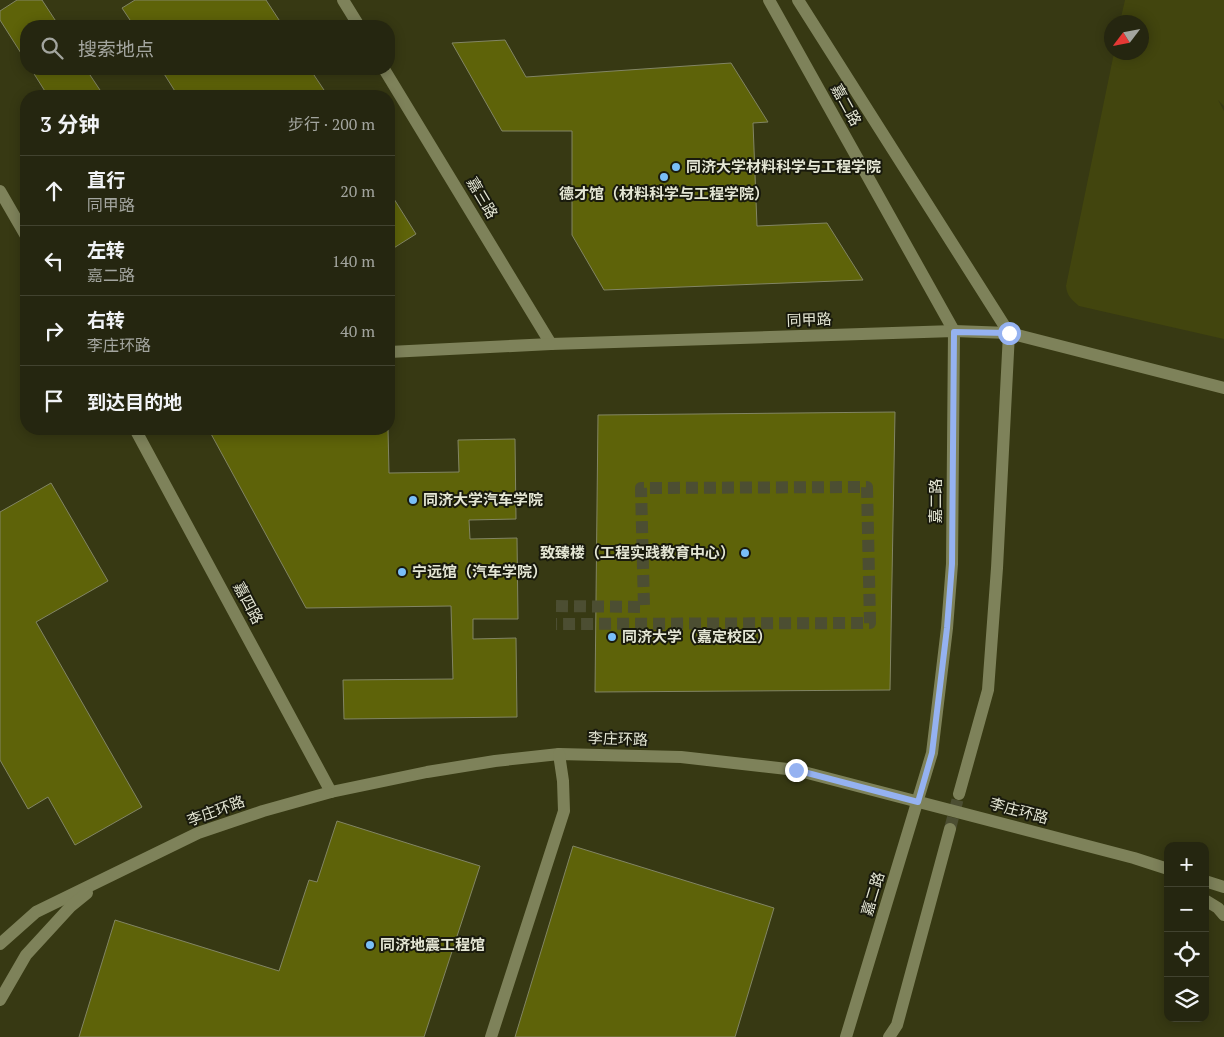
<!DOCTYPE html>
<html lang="zh">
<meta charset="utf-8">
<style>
:root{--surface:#252610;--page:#31321e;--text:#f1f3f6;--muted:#a3a59f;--line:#424330}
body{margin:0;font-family:"PT Serif","Noto Sans SC",serif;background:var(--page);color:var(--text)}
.controls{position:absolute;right:15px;bottom:15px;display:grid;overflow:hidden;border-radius:10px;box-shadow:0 2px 12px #0003}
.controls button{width:45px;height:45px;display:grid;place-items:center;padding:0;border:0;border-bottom:1px solid var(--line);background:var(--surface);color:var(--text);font:25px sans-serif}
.compass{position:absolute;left:1104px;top:15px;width:45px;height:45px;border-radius:50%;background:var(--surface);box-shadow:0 2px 12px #0003;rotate:238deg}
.stop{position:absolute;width:15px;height:15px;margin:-11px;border:4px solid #95b2f1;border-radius:50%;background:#fff}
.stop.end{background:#95b2f1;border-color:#fff;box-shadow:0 1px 5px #0008}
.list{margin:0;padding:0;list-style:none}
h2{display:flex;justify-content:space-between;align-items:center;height:65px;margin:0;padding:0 20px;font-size:21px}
h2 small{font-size:16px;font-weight:400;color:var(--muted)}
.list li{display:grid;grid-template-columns:32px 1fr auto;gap:15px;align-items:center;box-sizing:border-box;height:70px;padding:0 20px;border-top:1px solid var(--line)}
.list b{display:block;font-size:19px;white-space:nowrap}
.list p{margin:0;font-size:16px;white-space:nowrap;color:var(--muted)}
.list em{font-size:16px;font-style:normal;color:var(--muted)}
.icon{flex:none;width:28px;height:28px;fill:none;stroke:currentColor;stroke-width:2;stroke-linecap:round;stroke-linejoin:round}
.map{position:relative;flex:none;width:1224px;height:1037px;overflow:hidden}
.search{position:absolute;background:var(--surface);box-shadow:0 2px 12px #0003;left:20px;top:20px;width:375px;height:55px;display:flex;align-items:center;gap:12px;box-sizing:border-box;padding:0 18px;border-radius:20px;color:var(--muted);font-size:19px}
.panel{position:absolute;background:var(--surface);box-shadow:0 2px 12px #0003;left:20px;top:90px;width:375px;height:345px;border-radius:20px}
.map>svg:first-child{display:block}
.built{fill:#373913;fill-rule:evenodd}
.green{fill:#42450e}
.building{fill:#5e6309;stroke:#828564}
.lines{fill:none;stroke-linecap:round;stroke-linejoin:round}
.minor-tunnel{stroke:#4c4e32;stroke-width:12;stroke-dasharray:12 6;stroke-linecap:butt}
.minor{stroke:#7e825a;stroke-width:12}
.route{stroke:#95b2f1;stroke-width:6}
.poi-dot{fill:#79bff8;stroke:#191a0d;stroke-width:2}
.labels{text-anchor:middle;stroke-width:4;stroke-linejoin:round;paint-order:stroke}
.street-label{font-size:15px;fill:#e4e6d4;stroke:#191a0d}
.poi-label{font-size:15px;font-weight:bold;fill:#e4e6d4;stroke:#191a0d;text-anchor:start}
</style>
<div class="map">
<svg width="1224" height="1037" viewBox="0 0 1224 1037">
<rect width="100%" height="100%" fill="#313315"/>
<path class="built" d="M 0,0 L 1224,0 L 1224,1037 L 0,1037 ZM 1112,22 L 1142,22 L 1142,52 L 1112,52 ZM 26,26 L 389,26 L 389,69 L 26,69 ZM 26,96 L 389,96 L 389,429 L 26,429 ZM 1168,846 L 1205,846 L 1205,1018 L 1168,1018 Z"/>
<path class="green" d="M 1125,0 L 1224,0 L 1224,106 L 1218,100 L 1224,111 L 1224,339 L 1079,306 C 1072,300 1067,296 1066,286 L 1114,53 L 1142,52 L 1142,22 L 1120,22 Z"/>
<g class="building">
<path d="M 17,0 L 42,0 L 59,26 L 26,26 L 26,61 L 0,20 L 0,11 Z"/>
<path d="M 135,0 L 266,0 L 283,26 L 134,26 L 122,8 Z"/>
<path d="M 505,40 L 526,77 L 731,63 L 768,122 L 753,123 L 757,226 L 827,223 L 863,280 L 604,290 L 572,235 L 572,131 L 502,131 L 452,43 Z"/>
<path d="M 31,69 L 86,69 L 104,96 L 48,96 Z"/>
<path d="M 161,69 L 310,69 L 328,96 L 178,96 Z"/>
<path d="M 389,191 L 416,234 L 389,251 Z"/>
<path d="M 895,412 L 890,690 L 595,692 L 598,415 Z"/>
<path d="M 388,429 L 389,473 L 459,472 L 458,440 L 515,439 L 516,519 L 469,520 L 470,539 L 517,538 L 518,619 L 473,619 L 473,639 L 516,638 L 517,717 L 344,719 L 343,680 L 453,679 L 451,606 L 306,608 L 210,432 Z"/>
<path d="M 51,483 L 108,581 L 36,622 L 142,807 L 75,845 L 48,797 L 28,809 L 0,760 L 0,512 Z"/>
<path d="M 337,821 L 480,866 L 424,1037 L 79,1037 L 115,920 L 279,971 L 309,880 L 317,882 Z"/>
<path d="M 573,846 L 774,908 L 735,1037 L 515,1037 Z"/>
</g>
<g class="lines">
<g class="minor-tunnel">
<path d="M 556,606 L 644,607 L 641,488 L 867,487 L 870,623 L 556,624"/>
<path d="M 950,829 L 959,794"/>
</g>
<g class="minor">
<path d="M 343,0 L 359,26"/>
<path d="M 769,0 L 954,331 L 952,564 L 947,628 L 932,753 L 846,1037"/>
<path d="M 798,0 L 1009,333 L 997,568 L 988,690 L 959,794"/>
<path d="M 384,69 L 551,344"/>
<path d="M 0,191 L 26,236"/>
<path d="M 389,352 L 551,344 L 954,331 L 1009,333 L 1224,388"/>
<path d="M 135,429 L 331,792"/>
<path d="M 1205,881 L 1224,887"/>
<path d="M 1205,900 L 1218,908 L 1224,915"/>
<path d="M 0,944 L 36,912 L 198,833 L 263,811 L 331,792 L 427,772 L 495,761 L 559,754 L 681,757 L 796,770 L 1134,858 L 1168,869"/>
<path d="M 0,1000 L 26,955 L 71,906 L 87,893"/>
<path d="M 491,1037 L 564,811 L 563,781 L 559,754"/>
<path d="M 889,1037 L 897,1025 L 950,829"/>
</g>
</g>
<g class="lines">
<path class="route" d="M 796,770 L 918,802 L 932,753 L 947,628 L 952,564 L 954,332 L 1009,333"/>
</g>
<g class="poi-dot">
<circle cx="676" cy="167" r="5"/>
<circle cx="664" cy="177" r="5"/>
<circle cx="413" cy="500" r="5"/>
<circle cx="745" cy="553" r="5"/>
<circle cx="402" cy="572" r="5"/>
<circle cx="612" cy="637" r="5"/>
<circle cx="370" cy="945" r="5"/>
</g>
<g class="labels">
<g class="street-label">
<text transform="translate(846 105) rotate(61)" y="5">嘉二路</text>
<text transform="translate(482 198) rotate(59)" y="5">嘉三路</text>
<text transform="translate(809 320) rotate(-2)" y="5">同甲路</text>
<text transform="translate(936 501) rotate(-90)" y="5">嘉二路</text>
<text transform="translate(248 603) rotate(62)" y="5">嘉四路</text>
<text transform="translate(618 739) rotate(2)" y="5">李庄环路</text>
<text transform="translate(216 811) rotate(-20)" y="5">李庄环路</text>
<text transform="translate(1019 811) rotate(15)" y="5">李庄环路</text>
<text transform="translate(873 894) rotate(-73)" y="5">嘉二路</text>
</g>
<g class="poi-label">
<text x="686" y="172">同济大学材料科学与工程学院</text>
<text x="664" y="199" text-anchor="middle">德才馆（材料科学与工程学院）</text>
<text x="423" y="505">同济大学汽车学院</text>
<text x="735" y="558" text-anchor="end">致臻楼（工程实践教育中心）</text>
<text x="412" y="577">宁远馆（汽车学院）</text>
<text x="622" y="642">同济大学（嘉定校区）</text>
<text x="380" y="950">同济地震工程馆</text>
</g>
</g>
</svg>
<div class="controls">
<button>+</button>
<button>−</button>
<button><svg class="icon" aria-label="locate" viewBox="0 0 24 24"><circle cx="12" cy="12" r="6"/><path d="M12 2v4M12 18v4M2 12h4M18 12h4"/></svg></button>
<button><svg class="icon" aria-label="layers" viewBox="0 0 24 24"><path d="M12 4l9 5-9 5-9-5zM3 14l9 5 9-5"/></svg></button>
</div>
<svg class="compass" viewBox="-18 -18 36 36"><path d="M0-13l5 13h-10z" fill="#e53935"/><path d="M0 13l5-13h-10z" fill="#a3a59f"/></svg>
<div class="stop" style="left:1009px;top:333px"></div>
<div class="stop end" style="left:796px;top:770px"></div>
<div class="search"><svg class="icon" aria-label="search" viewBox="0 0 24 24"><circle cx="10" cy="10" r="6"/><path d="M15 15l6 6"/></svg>搜索地点</div>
<section class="panel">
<h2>3 分钟<small>步行 · 200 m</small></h2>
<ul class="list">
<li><svg class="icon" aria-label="ahead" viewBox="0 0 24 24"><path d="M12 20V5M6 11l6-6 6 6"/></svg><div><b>直行</b><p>同甲路</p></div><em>20 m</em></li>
<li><svg class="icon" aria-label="left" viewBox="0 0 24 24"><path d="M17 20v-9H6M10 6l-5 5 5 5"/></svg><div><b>左转</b><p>嘉二路</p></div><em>140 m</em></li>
<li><svg class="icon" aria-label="right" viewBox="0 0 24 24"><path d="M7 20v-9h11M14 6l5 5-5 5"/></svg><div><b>右转</b><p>李庄环路</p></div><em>40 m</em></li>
<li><svg class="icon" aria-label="arrive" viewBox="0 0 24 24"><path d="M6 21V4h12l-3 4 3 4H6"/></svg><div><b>到达目的地</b></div></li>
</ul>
</section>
</div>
